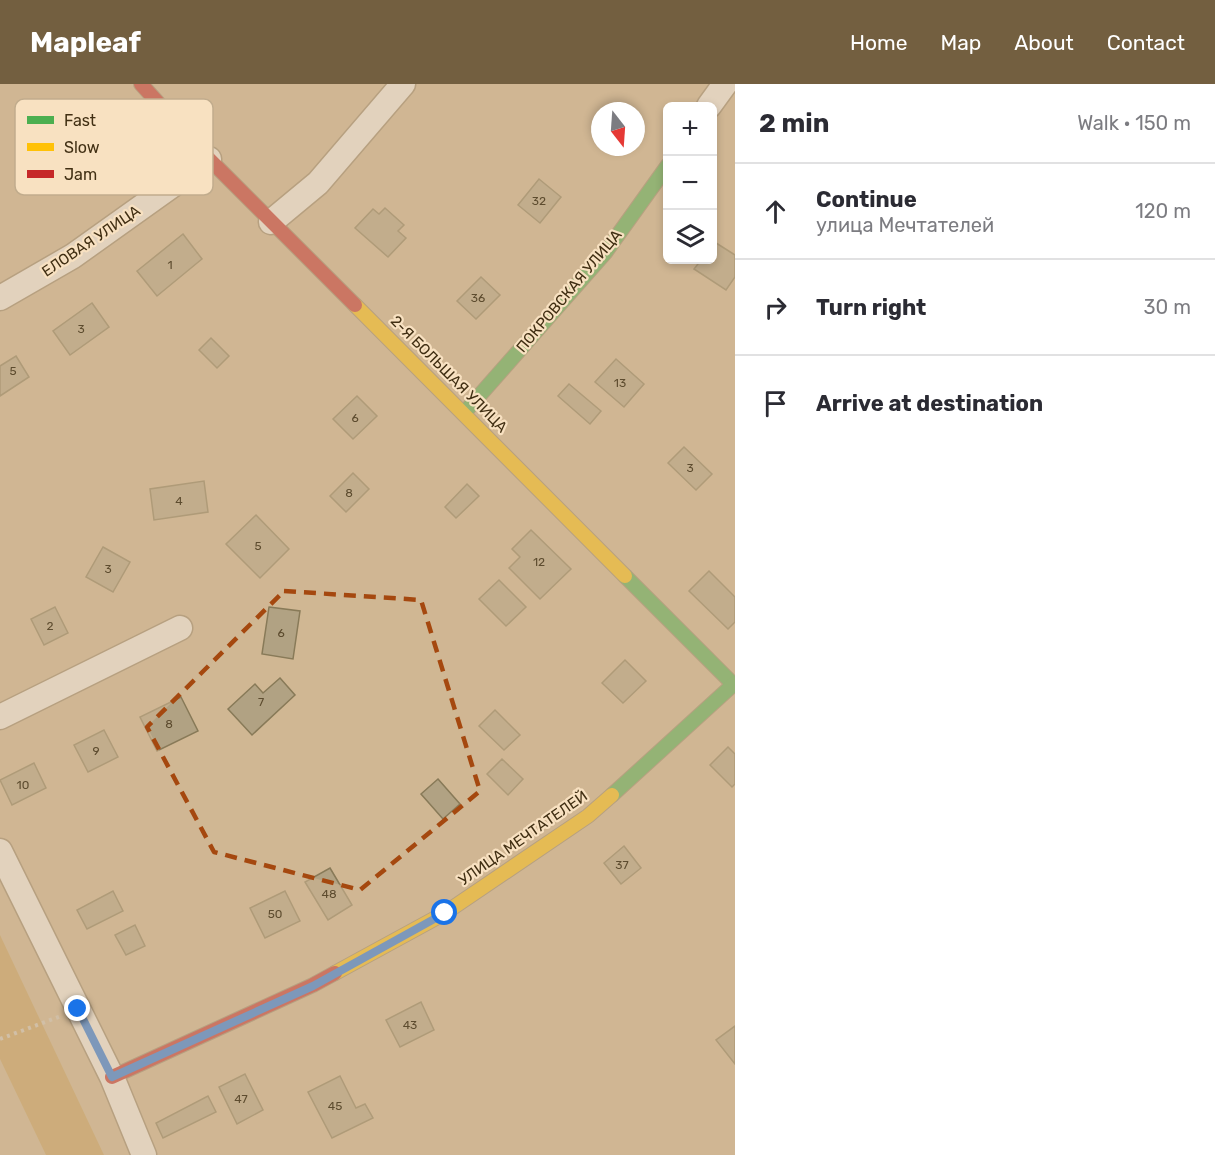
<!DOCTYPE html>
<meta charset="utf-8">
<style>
:root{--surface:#fff;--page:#f7f7f7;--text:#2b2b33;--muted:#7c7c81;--line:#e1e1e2;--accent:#735f40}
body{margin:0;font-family:Rubik,sans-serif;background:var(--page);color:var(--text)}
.controls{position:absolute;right:18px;top:18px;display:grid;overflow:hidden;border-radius:9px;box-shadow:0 3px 9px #0003}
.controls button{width:54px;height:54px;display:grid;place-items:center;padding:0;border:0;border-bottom:2px solid var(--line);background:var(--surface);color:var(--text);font:30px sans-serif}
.compass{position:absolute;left:591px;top:18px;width:54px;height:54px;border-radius:50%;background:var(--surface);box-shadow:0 3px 9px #0003;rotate:163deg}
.stop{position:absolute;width:18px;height:18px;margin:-14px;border:4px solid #1a73e8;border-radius:50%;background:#fff}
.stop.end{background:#1a73e8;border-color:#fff;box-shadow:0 2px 6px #0008}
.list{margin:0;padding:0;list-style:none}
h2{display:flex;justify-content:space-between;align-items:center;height:78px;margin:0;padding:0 24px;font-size:26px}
h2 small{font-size:20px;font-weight:400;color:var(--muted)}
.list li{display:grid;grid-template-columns:39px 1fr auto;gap:18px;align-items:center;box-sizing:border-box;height:96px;padding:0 24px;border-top:2px solid var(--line)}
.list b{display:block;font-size:22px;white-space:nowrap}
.list p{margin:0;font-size:20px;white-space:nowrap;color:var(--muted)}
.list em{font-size:20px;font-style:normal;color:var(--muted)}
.icon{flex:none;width:33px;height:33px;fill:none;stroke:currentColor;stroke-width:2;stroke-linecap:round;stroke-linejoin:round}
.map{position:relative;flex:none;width:735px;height:1071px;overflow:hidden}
header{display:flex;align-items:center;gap:36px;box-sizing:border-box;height:84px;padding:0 30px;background:var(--accent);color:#fff}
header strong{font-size:28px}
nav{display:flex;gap:33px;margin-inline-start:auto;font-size:21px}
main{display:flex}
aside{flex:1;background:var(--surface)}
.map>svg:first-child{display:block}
.green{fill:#caa15e}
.building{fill:#b1a283;stroke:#887a58;stroke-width:1.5}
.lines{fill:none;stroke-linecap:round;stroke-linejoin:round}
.street-casing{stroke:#9a8669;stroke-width:27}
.fast-casing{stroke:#9a8669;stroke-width:16}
.slow-casing{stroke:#9a8669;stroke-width:16}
.jam-casing{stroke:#9a8669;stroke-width:16}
.path{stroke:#d3cbbe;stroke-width:4;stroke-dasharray:3 4.5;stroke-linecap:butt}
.street{stroke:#f8f4ef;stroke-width:24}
.fast{stroke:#4caf50;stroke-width:14}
.slow{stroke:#ffc107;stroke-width:14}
.jam{stroke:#c62828;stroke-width:14}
.route{stroke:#1a73e8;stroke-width:8}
.marked{fill:none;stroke:#a5480f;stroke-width:4.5;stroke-dasharray:12 8;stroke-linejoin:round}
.labels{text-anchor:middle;stroke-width:4.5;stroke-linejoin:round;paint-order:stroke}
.number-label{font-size:12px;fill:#5d4c2f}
.street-label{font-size:15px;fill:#412f13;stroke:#f8e1c1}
.key{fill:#f8e1c1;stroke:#c1ac8d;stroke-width:1.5}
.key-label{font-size:16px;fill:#412f13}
</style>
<header>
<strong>Mapleaf</strong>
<nav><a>Home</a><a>Map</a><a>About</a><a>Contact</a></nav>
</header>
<main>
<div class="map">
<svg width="735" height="1071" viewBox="0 0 735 1071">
<rect width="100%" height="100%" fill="#d0b793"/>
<path class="green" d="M 0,851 L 104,1071 L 46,1071 L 0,975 Z"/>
<g class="building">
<path d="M 539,95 L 561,113 L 540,139 L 518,121 Z"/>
<path d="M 385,124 L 404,141 L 398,147 L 406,154 L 388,173 L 355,144 L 373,125 L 379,130 Z"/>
<path d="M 183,150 L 202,175 L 157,212 L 137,187 Z"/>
<path d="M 713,157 L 735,171 L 735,193 L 726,206 L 694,185 L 701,176 L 712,176 Z"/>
<path d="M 481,193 L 500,211 L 476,235 L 457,217 Z"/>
<path d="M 92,219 L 109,243 L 70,271 L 53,247 Z"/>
<path d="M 211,254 L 229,272 L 217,284 L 199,266 Z"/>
<path d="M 16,272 L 29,293 L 0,312 L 0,282 Z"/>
<path d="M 616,275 L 644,300 L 624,323 L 595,298 Z"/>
<path d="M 569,300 L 601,327 L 590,340 L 558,312 Z"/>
<path d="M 357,312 L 377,332 L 353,355 L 333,335 Z"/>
<path d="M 684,363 L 712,390 L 696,406 L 668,379 Z"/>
<path d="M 353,389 L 369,405 L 346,428 L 330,412 Z"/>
<path d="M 204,397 L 208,428 L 154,436 L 150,405 Z"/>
<path d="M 467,400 L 479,412 L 456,434 L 445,423 Z"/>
<path d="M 256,431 L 289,465 L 260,494 L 226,460 Z"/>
<path d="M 531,446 L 571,485 L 540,515 L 509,484 L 520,473 L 512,465 Z"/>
<path d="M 103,463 L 130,478 L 113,508 L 86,493 Z"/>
<path d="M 709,487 L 735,513 L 735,538 L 728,545 L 689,507 Z"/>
<path d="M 499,496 L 526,523 L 506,542 L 479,515 Z"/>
<path d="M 55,523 L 68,549 L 44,561 L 31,535 Z"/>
<path d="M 269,523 L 300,527 L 293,575 L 262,570 Z"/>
<path d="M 625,576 L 646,597 L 623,619 L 602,599 Z"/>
<path d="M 280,594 L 295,611 L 252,651 L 228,625 L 255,600 L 263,609 Z"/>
<path d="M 181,613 L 198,647 L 157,667 L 140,633 Z"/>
<path d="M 495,626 L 520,651 L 504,666 L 479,642 Z"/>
<path d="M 104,646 L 118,673 L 88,688 L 74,661 Z"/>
<path d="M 728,663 L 735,670 L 735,700 L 732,703 L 710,681 Z"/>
<path d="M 502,675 L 523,695 L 508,711 L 487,690 Z"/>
<path d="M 34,679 L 46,704 L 12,721 L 0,696 Z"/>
<path d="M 438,695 L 460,720 L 443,735 L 421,710 Z"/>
<path d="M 624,762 L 641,784 L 621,800 L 604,779 Z"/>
<path d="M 330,784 L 352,821 L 328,836 L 305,798 Z"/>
<path d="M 113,807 L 123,827 L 87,845 L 77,826 Z"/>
<path d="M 285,807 L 300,837 L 265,854 L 250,824 Z"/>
<path d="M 135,841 L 145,862 L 126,871 L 115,851 Z"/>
<path d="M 421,918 L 434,946 L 400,963 L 386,936 Z"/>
<path d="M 735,942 L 735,980 L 716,956 Z"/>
<path d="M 245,990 L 263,1026 L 237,1040 L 219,1003 Z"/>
<path d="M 340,992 L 356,1024 L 365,1020 L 373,1034 L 332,1054 L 308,1008 Z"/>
<path d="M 208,1012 L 216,1028 L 163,1054 L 156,1039 Z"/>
</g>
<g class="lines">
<defs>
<g id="street">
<path d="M 709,22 L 725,0"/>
<path d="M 271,138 L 318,99 L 403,0"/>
<path d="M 0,214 L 73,172 L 209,75"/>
<path d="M 0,633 L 180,544"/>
<path d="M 0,767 L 112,993 L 144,1071"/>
</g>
<g id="fast">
<path d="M 464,329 L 605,169 L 668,81"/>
<path d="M 625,492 L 735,602"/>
<path d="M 612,711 L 735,599"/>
</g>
<g id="slow">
<path d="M 355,221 L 625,492"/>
<path d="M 335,889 L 445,829 L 588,732 L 612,711"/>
</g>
<g id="jam">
<path d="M 141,0 L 209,75 L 355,221"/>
<path d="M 112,993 L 313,901 L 335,889"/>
</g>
</defs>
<use href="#street" class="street-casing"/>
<use href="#fast" class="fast-casing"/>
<use href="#slow" class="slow-casing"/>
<use href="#jam" class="jam-casing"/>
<path class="path" d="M 0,955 L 61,932"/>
<use href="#street" class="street"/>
<use href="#fast" class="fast"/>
<use href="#slow" class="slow"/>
<use href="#jam" class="jam"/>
</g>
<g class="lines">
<path class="route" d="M 78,925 L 112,993 L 313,902 L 445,829"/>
</g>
<path d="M0 0H735V1071H0ZM 284,507 L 421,516 L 480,707 L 360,806 L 214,768 L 147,643 Z" fill="#d0b793" fill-opacity=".55" fill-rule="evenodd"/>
<path class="marked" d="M 284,507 L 421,516 L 480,707 L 360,806 L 214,768 L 147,643 Z"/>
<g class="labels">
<g class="number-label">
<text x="539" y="121">32</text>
<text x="170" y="185">1</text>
<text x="478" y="218">36</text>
<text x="81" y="249">3</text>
<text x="13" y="291">5</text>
<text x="620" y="303">13</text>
<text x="355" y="338">6</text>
<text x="690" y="388">3</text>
<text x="349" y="413">8</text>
<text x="179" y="421">4</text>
<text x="258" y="466">5</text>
<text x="539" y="482">12</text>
<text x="108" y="489">3</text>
<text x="50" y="546">2</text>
<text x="281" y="553">6</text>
<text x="261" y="622">7</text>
<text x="169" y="644">8</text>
<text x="96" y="671">9</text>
<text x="23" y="705">10</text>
<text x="622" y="785">37</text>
<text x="329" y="814">48</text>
<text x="275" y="834">50</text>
<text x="410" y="945">43</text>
<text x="241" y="1019">47</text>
<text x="335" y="1026">45</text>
</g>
<g class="street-label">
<text transform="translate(91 157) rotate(-34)" y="5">ЕЛОВАЯ УЛИЦА</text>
<text transform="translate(569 207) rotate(-50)" y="5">ПОКРОВСКАЯ УЛИЦА</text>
<text transform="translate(449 290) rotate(45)" y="5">2-Я БОЛЬШАЯ УЛИЦА</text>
<text transform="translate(523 754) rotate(-35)" y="5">УЛИЦА МЕЧТАТЕЛЕЙ</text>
</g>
</g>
<rect x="15" y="15" width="198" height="96" rx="9" class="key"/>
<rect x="27" y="32" width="27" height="8" fill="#4caf50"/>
<rect x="27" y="59" width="27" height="8" fill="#ffc107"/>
<rect x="27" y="86" width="27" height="8" fill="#c62828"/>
<g class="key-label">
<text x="64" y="42">Fast</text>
<text x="64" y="69">Slow</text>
<text x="64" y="96">Jam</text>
</g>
</svg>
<div class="controls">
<button>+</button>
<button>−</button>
<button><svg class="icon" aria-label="layers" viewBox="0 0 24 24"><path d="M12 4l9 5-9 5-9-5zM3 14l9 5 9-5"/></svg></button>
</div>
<svg class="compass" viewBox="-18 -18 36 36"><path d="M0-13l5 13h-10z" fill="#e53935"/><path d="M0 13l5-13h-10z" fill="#7c7c81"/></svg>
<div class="stop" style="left:445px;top:829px"></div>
<div class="stop end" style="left:78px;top:925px"></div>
</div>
<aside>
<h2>2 min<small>Walk · 150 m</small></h2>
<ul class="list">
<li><svg class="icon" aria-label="ahead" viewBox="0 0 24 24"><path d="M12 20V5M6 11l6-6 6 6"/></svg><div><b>Continue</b><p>улица Мечтателей</p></div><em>120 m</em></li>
<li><svg class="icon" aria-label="right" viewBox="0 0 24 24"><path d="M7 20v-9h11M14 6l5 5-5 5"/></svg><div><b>Turn right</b></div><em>30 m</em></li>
<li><svg class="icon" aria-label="arrive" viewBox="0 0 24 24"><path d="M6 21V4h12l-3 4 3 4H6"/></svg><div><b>Arrive at destination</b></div></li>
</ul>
</aside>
</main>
